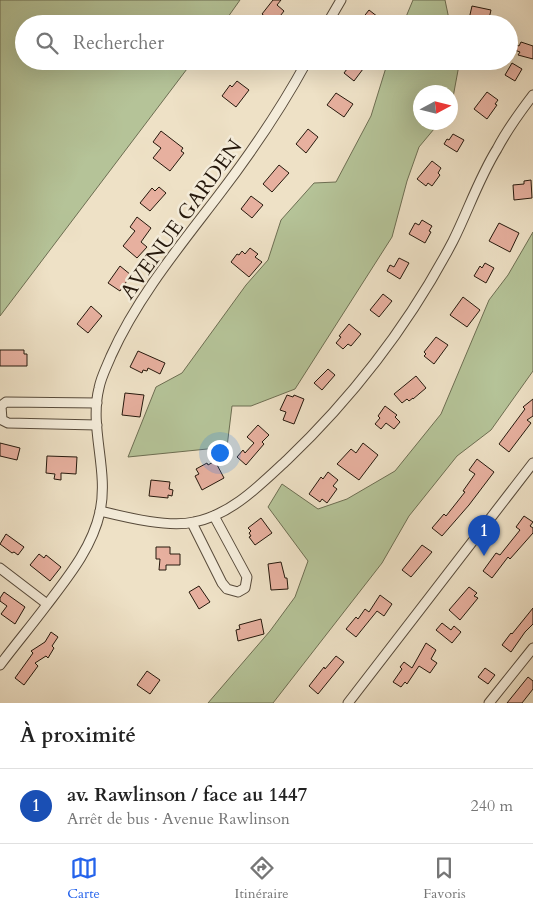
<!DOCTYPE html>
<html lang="fr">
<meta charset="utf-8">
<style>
:root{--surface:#fff;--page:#f6f6f6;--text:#222;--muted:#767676;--line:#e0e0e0;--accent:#2563eb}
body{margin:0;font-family:Cardo,serif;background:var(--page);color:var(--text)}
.compass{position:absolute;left:413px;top:85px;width:45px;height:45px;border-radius:50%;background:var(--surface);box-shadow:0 5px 20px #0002;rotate:83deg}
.you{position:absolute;left:219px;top:452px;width:18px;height:18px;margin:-12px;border:4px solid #fff;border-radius:50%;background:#1a73e8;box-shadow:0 0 0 8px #1a73e833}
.badge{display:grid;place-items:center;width:32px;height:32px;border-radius:50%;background:var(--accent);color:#fff;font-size:16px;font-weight:700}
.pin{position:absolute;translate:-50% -41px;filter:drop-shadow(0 1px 2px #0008)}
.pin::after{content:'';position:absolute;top:26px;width:18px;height:15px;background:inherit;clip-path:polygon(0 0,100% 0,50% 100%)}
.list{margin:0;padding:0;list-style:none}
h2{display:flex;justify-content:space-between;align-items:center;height:65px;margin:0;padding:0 20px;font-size:21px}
h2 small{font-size:16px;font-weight:400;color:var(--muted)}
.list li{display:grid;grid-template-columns:32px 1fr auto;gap:15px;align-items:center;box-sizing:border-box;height:75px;padding:0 20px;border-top:1px solid var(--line)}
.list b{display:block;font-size:19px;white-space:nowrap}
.list p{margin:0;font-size:16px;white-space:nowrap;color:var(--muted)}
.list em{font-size:16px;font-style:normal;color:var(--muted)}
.icon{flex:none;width:28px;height:28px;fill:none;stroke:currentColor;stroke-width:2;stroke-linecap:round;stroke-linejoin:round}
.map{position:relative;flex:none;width:533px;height:703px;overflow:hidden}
.search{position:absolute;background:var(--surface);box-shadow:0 5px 20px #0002;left:15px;right:15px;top:15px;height:55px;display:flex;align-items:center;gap:12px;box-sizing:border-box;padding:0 18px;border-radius:28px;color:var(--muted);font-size:19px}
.sheet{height:140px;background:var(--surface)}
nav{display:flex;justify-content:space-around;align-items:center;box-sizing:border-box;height:70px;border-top:1px solid var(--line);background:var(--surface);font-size:14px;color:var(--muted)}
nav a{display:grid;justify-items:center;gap:2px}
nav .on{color:var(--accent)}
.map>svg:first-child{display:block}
.green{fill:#b5c398;stroke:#6d6e52}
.building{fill:#e7b09f;stroke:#25180c}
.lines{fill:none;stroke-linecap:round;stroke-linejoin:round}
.minor-casing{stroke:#574a3a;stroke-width:11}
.minor{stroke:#f4ecda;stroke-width:9}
.labels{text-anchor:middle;stroke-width:5;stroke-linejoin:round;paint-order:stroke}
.street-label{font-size:21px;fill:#25180c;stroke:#f4ecda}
</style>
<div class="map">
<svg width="533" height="703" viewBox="0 0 533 703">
<rect width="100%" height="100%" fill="#eee1c6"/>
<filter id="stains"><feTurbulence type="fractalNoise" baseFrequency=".004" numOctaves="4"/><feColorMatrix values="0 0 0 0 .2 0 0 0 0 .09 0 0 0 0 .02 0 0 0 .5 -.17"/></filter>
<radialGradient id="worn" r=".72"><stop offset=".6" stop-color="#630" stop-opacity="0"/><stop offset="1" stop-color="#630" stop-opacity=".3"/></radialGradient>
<g class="green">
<path d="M 0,0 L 240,0 L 223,24 L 24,24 L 24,61 L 193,61 L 0,316 Z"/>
<path d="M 413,0 L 445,0 L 450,24 L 403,24 Z"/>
<path d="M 388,61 L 458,61 L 459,65 L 451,108 L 451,109 L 450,92 L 420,92 L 420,122 L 439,123 L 419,147 L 407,181 L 392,237 L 295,389 L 251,406 L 232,406 L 227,447 L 128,457 L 156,387 L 182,373 L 246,285 L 268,260 L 281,220 L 314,183 L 336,182 L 371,116 Z"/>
<path d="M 533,232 L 533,371 L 491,430 L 457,456 L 409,516 L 382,563 L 273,703 L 208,703 L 270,631 L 295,597 L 308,561 L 268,507 L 282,484 L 318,509 L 347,499 L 395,471 L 441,414 L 489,300 L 508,275 Z"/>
</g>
<g class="building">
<path d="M 273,0 L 281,0 L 277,5 L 284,11 L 274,24 L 262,14 Z"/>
<path d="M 472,6 L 491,10 L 488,23 L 469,19 Z"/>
<path d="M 369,10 L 378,17 L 373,24 L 358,24 Z"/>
<path d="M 509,42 L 519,46 L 521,42 L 533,46 L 533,59 L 518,55 L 520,52 L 509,48 Z"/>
<path d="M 353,61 L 369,61 L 354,81 L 344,73 Z"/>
<path d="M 512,63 L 522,69 L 515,81 L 505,75 Z"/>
<path d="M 237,81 L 249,90 L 236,107 L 222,96 L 230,85 L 232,87 Z"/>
<path d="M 487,92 L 498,100 L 495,104 L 497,105 L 487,119 L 474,109 Z"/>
<path d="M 336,93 L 353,104 L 344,117 L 327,105 Z"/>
<path d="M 308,129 L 318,137 L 306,153 L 296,144 Z"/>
<path d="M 161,131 L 183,148 L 181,151 L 184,153 L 170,171 L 153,158 L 161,148 L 153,142 Z"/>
<path d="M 453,134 L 464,140 L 457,152 L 444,144 L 447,139 L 449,140 Z"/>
<path d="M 432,161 L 441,168 L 438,173 L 440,175 L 432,186 L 428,183 L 426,186 L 417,179 Z"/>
<path d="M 279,165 L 289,173 L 272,192 L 263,184 Z"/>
<path d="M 531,180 L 532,198 L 514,200 L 513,185 L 524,184 L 524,181 Z"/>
<path d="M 159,187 L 166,193 L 150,211 L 140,203 L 152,188 L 155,191 Z"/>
<path d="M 251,196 L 263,205 L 252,218 L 241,209 Z"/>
<path d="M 137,217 L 151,228 L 141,242 L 147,247 L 137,258 L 123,246 L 135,231 L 130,227 Z"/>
<path d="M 422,220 L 432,226 L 429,231 L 431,232 L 425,243 L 409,234 L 415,223 L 419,225 Z"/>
<path d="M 499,223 L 519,233 L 510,252 L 489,241 Z"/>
<path d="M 250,248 L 258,254 L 255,257 L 262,262 L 249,277 L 231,262 L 237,254 L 239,255 L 242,251 L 245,254 Z"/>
<path d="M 399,258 L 409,263 L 400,279 L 387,271 L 390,265 L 394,267 Z"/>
<path d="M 485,263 L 494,268 L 486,283 L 474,276 L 480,266 L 482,268 Z"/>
<path d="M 120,266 L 131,275 L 120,291 L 108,283 Z"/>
<path d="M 383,294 L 392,301 L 379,317 L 370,310 Z"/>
<path d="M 463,297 L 480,310 L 467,327 L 450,315 Z"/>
<path d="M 91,306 L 102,316 L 88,333 L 77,324 Z"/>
<path d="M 349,324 L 361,334 L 351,346 L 348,344 L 343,349 L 336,343 L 341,337 L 339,336 Z"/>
<path d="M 436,337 L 448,345 L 434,364 L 424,356 L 426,354 L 424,352 Z"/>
<path d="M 0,350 L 24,350 L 24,354 L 27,354 L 27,366 L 0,366 Z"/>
<path d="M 138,351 L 165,363 L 160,374 L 148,368 L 147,371 L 143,370 L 142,373 L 130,367 Z"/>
<path d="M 328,369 L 335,375 L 322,390 L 314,383 Z"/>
<path d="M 416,376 L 426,388 L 413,399 L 413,398 L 409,401 L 407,399 L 402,403 L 394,394 Z"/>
<path d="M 125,393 L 144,395 L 140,417 L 122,415 Z"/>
<path d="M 287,395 L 293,397 L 294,395 L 304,399 L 294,424 L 283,420 L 286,412 L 280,410 Z"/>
<path d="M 533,399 L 533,416 L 527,420 L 531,423 L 509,452 L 499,444 L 525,409 L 523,407 Z"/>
<path d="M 385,406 L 397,415 L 395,417 L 400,422 L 394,429 L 386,423 L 381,429 L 375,424 L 380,418 L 378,416 Z"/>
<path d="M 258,425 L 269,435 L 262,442 L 264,444 L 246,465 L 237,457 L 243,450 L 245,453 L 254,443 L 247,437 Z"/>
<path d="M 0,443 L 20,448 L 17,460 L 0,456 Z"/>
<path d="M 363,443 L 378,455 L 359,480 L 337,464 L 351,449 L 356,453 Z"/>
<path d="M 47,456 L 77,457 L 76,474 L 61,473 L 61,480 L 54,479 L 55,474 L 46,473 Z"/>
<path d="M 477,459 L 494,472 L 469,505 L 442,536 L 432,528 L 444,514 L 446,516 L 465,492 L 463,491 L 475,474 L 469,470 Z"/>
<path d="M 215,461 L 224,478 L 202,490 L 195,476 L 199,474 L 196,469 L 207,463 L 208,465 Z"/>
<path d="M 328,472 L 338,480 L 333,486 L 337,489 L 327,503 L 322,499 L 320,502 L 309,494 L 321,477 L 323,479 Z"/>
<path d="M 151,480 L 170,482 L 169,489 L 173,490 L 172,496 L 168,495 L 168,498 L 149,496 Z"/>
<path d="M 524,516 L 533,522 L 530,526 L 533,528 L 533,533 L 510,559 L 508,557 L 492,578 L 483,571 L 496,553 L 500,555 L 520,530 L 516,527 Z"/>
<path d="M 261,518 L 272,533 L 255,545 L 249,537 L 251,536 L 249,533 L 251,531 L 248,528 Z"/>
<path d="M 6,534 L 24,547 L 18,555 L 14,552 L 12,553 L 0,544 Z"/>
<path d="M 422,545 L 432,552 L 411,577 L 402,570 Z"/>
<path d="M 156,547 L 170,547 L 170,554 L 180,554 L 180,565 L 166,565 L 166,570 L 159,570 L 160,559 L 156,559 Z"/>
<path d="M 39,554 L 44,558 L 46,555 L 61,567 L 50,581 L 30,565 Z"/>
<path d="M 281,562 L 285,578 L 287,578 L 288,589 L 271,590 L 268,564 Z"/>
<path d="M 199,586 L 210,602 L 199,609 L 189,592 Z"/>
<path d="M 469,587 L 477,593 L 474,596 L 478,598 L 460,620 L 449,610 Z"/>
<path d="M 4,592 L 25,607 L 15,624 L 1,614 L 7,606 L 0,601 L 0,598 Z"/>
<path d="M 380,595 L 392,604 L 384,616 L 377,611 L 356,637 L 346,629 L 356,617 L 358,619 L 365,609 L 369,612 Z"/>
<path d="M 533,608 L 533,624 L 525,632 L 511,652 L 502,645 L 511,633 L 512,634 Z"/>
<path d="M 261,619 L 264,634 L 238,641 L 236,630 L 240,629 L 239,625 Z"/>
<path d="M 442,623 L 451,630 L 454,626 L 461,632 L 452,643 L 436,630 Z"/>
<path d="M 51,632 L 58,637 L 52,646 L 54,648 L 48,658 L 46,656 L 35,663 L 38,666 L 24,685 L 15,678 L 33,653 L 31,651 L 45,642 Z"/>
<path d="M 426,643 L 436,650 L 431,659 L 437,663 L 430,673 L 419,666 L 407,684 L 405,682 L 401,687 L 393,682 L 402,669 L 400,667 L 404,662 L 412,668 Z"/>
<path d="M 336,656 L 344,662 L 318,694 L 309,686 L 324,667 L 325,669 Z"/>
<path d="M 485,668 L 495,675 L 488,684 L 478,677 Z"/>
<path d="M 147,671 L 160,680 L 150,694 L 137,685 Z"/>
<path d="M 528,677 L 533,681 L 533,689 L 522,703 L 507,703 Z"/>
</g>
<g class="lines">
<defs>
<g id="minor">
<path d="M 327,24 L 341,0"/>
<path d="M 97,425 L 8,423 L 2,420 L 1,406 L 6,402 L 97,403"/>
<path d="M 100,511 C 125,517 168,528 194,522 C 231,515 260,485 287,460 C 353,397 410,323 453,241 C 468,211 479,178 497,149 C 507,130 520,112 533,95"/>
<path d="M 192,523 L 222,583 L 227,589 L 238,592 L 245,588 L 247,577 L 214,516"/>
<path d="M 0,568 L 47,604"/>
<path d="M 0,665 C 15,645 31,626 46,606 C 68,577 92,548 100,512 C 109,470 89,428 99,388 C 101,377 107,366 111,356 C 137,298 179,247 218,196 C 251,153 281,109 307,61"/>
<path d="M 348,703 L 533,463"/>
<path d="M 489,703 L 533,648"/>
</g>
</defs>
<use href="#minor" class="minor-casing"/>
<use href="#minor" class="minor"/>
</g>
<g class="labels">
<g class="street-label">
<text transform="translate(181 219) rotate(-54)" y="7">AVENUE GARDEN</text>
</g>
</g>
<rect width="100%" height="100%" filter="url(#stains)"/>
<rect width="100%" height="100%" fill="url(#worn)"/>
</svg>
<svg class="compass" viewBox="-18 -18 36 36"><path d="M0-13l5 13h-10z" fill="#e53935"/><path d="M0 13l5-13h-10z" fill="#767676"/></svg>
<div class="you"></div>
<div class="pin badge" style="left:484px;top:556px;background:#1a4fb4">1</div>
<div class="search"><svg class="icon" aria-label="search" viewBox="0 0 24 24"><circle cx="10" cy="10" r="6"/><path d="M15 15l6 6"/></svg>Rechercher</div>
</div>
<section class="sheet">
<h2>À proximité<small></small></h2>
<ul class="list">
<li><span class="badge" style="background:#1a4fb4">1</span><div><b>av. Rawlinson / face au 1447</b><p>Arrêt de bus · Avenue Rawlinson</p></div><em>240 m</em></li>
</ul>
</section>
<nav>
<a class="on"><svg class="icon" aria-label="map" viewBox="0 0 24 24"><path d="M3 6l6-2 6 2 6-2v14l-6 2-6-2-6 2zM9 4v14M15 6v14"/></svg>Carte</a>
<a><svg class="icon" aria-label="directions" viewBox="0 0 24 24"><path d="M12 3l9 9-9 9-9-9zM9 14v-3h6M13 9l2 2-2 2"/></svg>Itinéraire</a>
<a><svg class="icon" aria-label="saved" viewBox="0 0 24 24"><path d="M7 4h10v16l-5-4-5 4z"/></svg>Favoris</a>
</nav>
